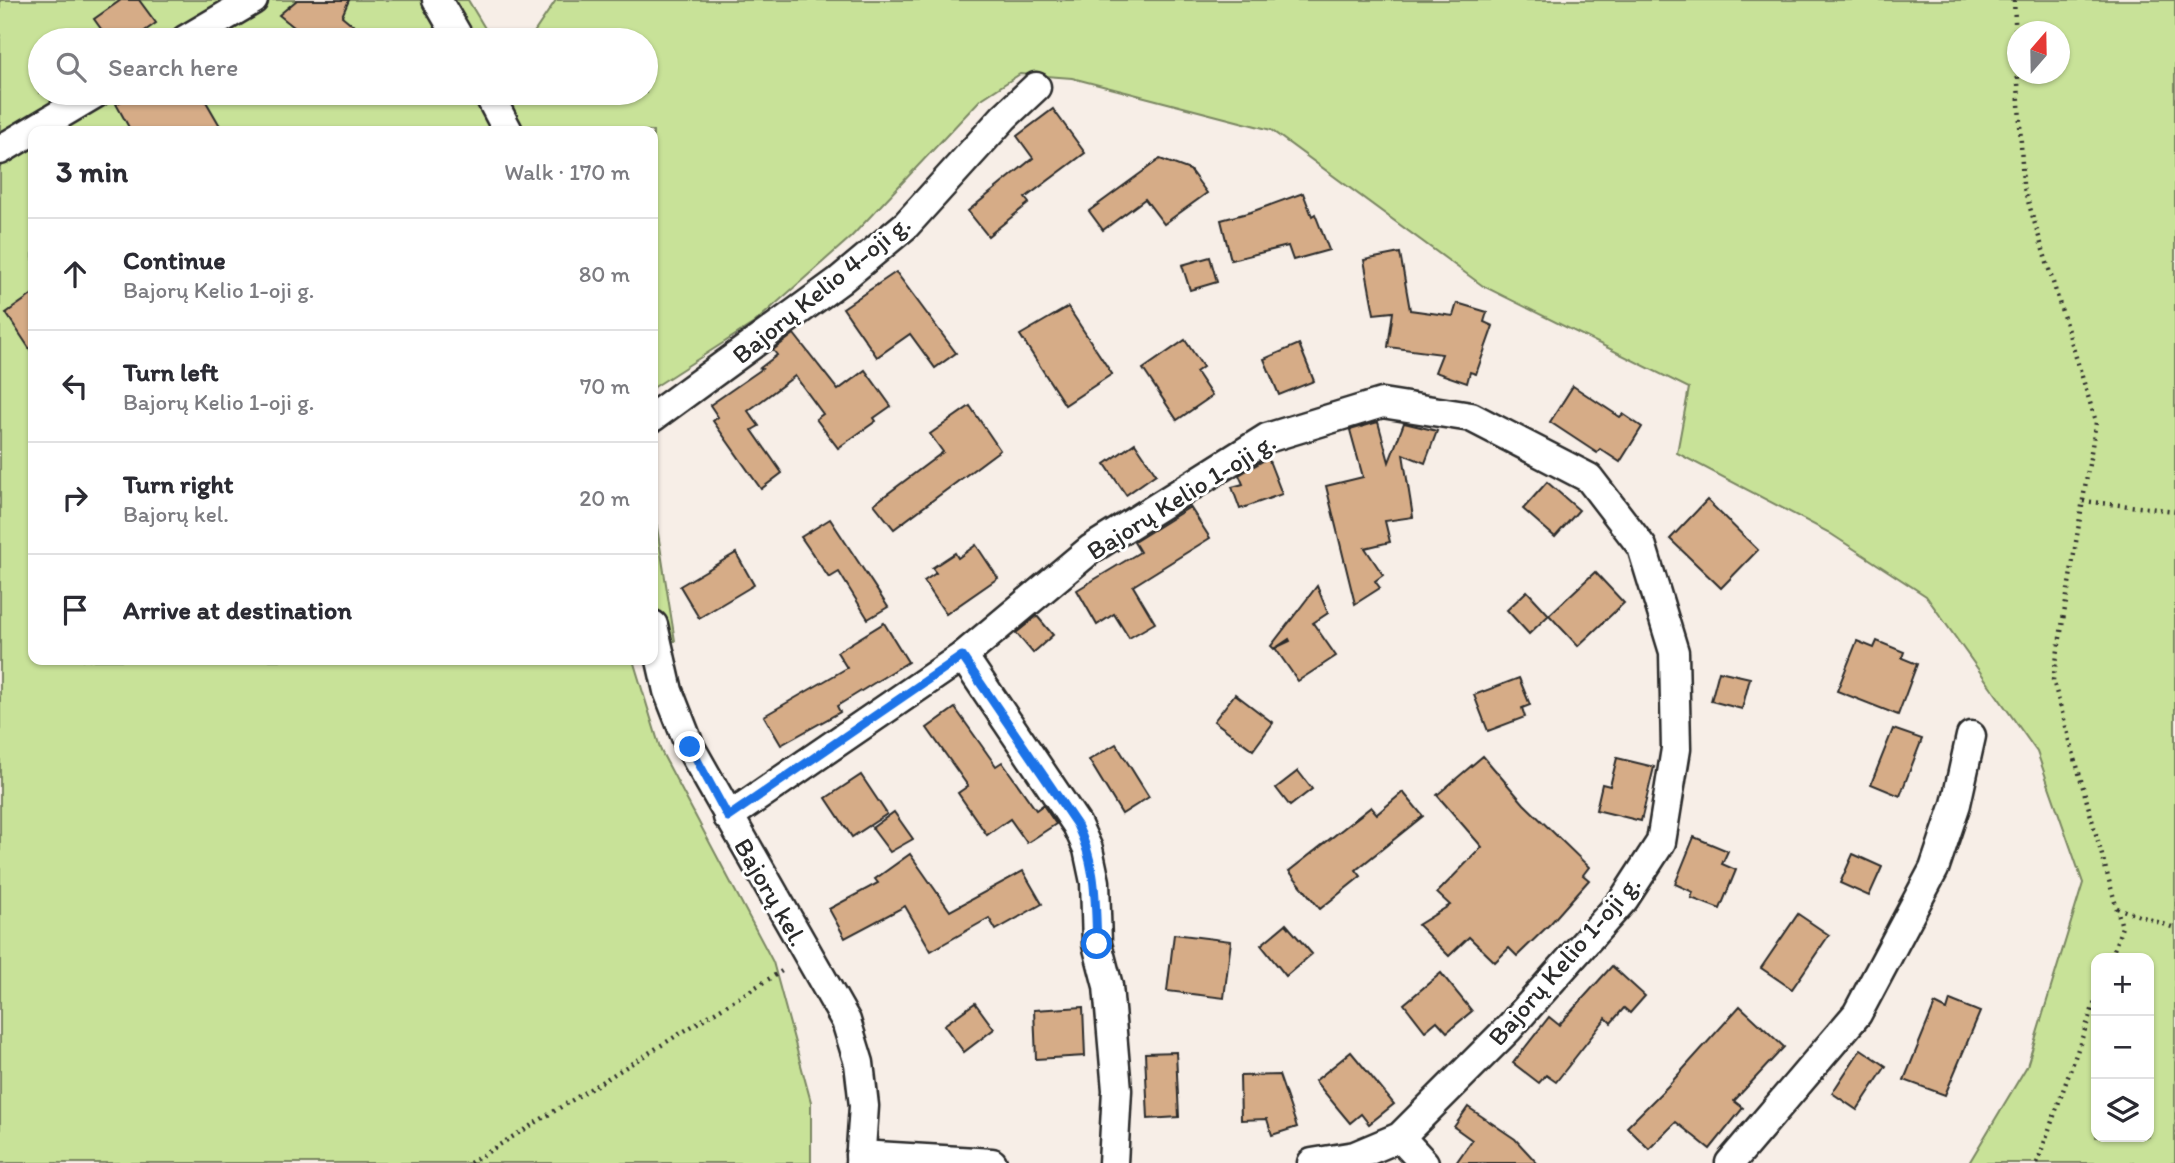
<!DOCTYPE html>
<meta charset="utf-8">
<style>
:root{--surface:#fff;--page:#f2f2f3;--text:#2b2b33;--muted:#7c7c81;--line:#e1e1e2}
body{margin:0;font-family:Itim,sans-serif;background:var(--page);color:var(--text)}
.controls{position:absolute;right:21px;bottom:21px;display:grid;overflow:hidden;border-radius:14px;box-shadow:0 2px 5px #0004}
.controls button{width:63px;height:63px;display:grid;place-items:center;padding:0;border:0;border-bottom:2px solid var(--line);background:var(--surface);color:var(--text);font:35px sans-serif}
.compass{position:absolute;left:2007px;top:21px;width:63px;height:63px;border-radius:50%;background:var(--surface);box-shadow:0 2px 5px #0004;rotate:20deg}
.stop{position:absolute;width:21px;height:21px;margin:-16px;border:5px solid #1a73e8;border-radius:50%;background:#fff}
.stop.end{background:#1a73e8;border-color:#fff;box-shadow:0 2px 7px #0008}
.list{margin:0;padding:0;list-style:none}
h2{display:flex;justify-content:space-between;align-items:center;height:91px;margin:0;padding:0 28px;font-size:30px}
h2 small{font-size:23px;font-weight:400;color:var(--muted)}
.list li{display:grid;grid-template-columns:46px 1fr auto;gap:21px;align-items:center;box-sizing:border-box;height:112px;padding:0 28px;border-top:2px solid var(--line)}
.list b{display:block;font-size:26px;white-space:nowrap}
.list p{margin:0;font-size:23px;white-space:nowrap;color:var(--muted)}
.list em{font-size:23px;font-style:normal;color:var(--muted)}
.icon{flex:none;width:38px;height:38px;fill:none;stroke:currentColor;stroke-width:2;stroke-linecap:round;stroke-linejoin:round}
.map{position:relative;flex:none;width:2175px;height:1163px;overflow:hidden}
.search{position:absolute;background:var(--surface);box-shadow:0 2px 5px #0004;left:28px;top:28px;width:630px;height:77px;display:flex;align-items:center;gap:18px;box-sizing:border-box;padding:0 24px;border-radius:38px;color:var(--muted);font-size:26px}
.panel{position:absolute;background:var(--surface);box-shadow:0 2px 5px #0004;left:28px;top:126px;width:630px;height:539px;border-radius:14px}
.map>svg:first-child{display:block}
.green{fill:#c8e298;stroke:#7a8662;stroke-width:2;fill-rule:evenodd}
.building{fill:#d6ac87;stroke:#2b2b2b;stroke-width:2}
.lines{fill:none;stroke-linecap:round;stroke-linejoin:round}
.minor-casing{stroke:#2b2b2b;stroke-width:33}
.path{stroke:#2b2b2b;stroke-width:4.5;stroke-dasharray:2 5;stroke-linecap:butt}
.minor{stroke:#fff;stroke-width:28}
.route{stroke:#1a73e8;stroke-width:9}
.labels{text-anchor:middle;stroke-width:6;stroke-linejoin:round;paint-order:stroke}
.street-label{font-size:26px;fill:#2b2b2b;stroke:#fff}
</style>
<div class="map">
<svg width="2175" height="1163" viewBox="0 0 2175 1163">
<rect width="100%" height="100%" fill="#f7eee7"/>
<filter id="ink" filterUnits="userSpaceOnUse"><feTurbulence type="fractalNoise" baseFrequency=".0143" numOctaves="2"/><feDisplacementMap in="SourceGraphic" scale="14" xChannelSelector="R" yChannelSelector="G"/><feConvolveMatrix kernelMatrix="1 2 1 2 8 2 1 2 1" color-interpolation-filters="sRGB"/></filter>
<g filter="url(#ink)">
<g class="green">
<path d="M 0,0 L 468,0 L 492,40 L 40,40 L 40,93 L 646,93 L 646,40 L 529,40 L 556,0 L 2175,0 L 2175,1163 L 1969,1163 L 2027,1066 L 2083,883 L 2037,752 L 1926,596 L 1828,532 L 1677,453 L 1689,388 L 1483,286 L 1271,130 L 1072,78 L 1020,74 L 980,100 L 851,237 L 754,323 L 653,388 L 653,131 L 33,131 L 33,660 L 633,660 L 661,751 L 773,962 L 811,1102 L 811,1163 L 0,1163 ZM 2018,32 L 2060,32 L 2060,74 L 2018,74 ZM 2096,958 L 2149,958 L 2149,1137 L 2096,1137 Z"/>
<path d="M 653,502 L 675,641 L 653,641 Z"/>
</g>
<g class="building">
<path d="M 121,0 L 139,0 L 156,23 L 132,40 L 109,40 L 94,19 Z"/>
<path d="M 297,0 L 349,0 L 342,16 L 371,40 L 310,40 L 279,15 Z"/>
<path d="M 137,93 L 201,93 L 223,131 L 131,131 L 116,104 Z"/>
<path d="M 1053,109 L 1085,153 L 1025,198 L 1029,203 L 988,236 L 968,211 L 1033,158 L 1017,136 Z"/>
<path d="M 1160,159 L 1190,170 L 1207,193 L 1164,224 L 1145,199 L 1103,230 L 1089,211 Z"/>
<path d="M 1303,193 L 1312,216 L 1315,214 L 1329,250 L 1293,260 L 1288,246 L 1231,260 L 1221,220 L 1251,212 Z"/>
<path d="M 1400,253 L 1410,310 L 1453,316 L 1457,303 L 1487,312 L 1484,322 L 1493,326 L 1476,374 L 1470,372 L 1467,383 L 1435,372 L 1442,354 L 1388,347 L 1393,312 L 1374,314 L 1364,260 Z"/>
<path d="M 1210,257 L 1217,282 L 1190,290 L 1182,265 Z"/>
<path d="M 896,272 L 956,353 L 935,368 L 910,334 L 877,357 L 843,308 Z"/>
<path d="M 33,294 L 33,354 L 6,313 Z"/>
<path d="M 1068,307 L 1112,374 L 1065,405 L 1020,335 Z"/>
<path d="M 794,334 L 838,390 L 865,370 L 891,406 L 874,418 L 876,421 L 838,448 L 816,419 L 823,414 L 795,376 L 748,411 L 759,426 L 752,430 L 782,473 L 761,489 L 713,421 L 718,417 L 710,405 L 762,369 L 760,368 L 777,355 L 773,350 Z"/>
<path d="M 1185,340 L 1203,367 L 1196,372 L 1212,396 L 1177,420 L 1143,369 Z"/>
<path d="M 1299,344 L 1314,381 L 1279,395 L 1264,359 Z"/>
<path d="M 1573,386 L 1620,417 L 1623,414 L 1642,427 L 1620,462 L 1600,449 L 1597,453 L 1550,422 Z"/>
<path d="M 970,406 L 1000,450 L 894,529 L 874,504 L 943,452 L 930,434 Z"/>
<path d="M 1378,422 L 1389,462 L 1404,423 L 1437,431 L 1425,463 L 1403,454 L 1413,517 L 1385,521 L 1390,542 L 1365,548 L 1383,575 L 1375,581 L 1380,588 L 1355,604 L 1326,486 L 1363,477 L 1350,430 Z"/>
<path d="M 1135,443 L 1156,474 L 1126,495 L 1105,464 Z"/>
<path d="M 1268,458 L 1282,494 L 1240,509 L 1232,487 L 1243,484 L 1239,475 Z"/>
<path d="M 1547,482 L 1579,510 L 1555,537 L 1523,509 Z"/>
<path d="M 1707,500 L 1758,550 L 1721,588 L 1670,539 Z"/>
<path d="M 1190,507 L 1210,538 L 1133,586 L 1155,623 L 1129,638 L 1114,614 L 1097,625 L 1077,590 L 1140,552 L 1134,542 Z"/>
<path d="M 830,519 L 888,607 L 868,619 L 839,572 L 829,578 L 801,537 Z"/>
<path d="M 976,545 L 998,578 L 946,614 L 924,581 L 936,573 L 932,568 L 955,553 L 958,558 Z"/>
<path d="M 736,553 L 754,585 L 699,618 L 680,586 Z"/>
<path d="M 1595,572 L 1624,603 L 1578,646 L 1549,615 Z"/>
<path d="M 1317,586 L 1328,613 L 1313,623 L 1336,656 L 1298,681 L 1275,648 L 1290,641 L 1289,639 L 1274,649 L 1271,646 Z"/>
<path d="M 1527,591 L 1549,615 L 1529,634 L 1507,610 Z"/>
<path d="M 1037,616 L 1053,635 L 1033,653 L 1016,633 Z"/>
<path d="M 884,623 L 908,662 L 837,706 L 840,712 L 781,745 L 764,716 L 847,668 L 837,652 Z"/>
<path d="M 1857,641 L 1874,648 L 1877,641 L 1904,652 L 1902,658 L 1917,664 L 1898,715 L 1837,691 Z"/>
<path d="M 1719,671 L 1750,678 L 1742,709 L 1711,701 Z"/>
<path d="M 1519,678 L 1530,705 L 1522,708 L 1525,717 L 1488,731 L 1474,695 Z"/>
<path d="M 1235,694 L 1273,723 L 1253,750 L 1214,721 Z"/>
<path d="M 955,708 L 996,766 L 1002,762 L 1036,810 L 1043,805 L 1056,824 L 1027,843 L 1010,819 L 987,835 L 958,793 L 968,786 L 927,728 Z"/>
<path d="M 1893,729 L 1922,739 L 1900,796 L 1871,784 Z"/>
<path d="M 1116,744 L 1149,797 L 1122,814 L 1089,760 Z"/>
<path d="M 1483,756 L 1524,804 L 1589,867 L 1583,875 L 1589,880 L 1551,923 L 1517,956 L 1509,948 L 1495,962 L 1469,937 L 1449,956 L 1418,925 L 1450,905 L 1437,893 L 1482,847 L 1437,795 Z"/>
<path d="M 1617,758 L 1654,767 L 1641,821 L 1596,810 L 1602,784 L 1610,786 Z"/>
<path d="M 1298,771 L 1312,789 L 1290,806 L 1276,788 Z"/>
<path d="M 861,775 L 887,814 L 852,837 L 826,798 Z"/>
<path d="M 1403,792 L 1423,816 L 1356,870 L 1361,876 L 1320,909 L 1289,871 L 1371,807 L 1377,814 Z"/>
<path d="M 894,812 L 913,839 L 890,852 L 872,828 Z"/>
<path d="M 1694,837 L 1728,851 L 1722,864 L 1736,870 L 1720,909 L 1691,898 L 1693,892 L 1675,884 Z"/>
<path d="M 910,854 L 950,911 L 1023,871 L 1042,904 L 996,930 L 989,918 L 931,951 L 905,906 L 845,938 L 829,909 L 878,883 L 875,879 Z"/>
<path d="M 1853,854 L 1882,867 L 1869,896 L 1840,883 Z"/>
<path d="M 1798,914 L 1829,935 L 1792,989 L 1761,968 Z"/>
<path d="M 1286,924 L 1312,954 L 1286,976 L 1261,945 Z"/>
<path d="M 1174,934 L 1231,941 L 1224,998 L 1167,991 Z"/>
<path d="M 1612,966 L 1645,996 L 1630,1013 L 1624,1008 L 1611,1023 L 1606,1018 L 1556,1082 L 1546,1075 L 1539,1083 L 1513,1063 L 1549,1017 L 1559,1025 Z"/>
<path d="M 1441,973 L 1472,1011 L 1447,1032 L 1437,1021 L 1425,1031 L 1404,1004 Z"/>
<path d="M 1950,1000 L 1980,1012 L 1945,1095 L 1904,1080 L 1935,1004 L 1947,1010 Z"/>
<path d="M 975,1003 L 994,1029 L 964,1052 L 944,1025 Z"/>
<path d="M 1740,1006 L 1784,1047 L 1734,1101 L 1743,1108 L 1710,1149 L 1676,1122 L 1649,1149 L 1627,1127 L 1668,1086 Z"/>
<path d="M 1083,1007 L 1085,1056 L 1036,1059 L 1034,1010 Z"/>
<path d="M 1861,1049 L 1886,1066 L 1857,1110 L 1832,1093 Z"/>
<path d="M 1176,1052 L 1179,1117 L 1148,1119 L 1145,1053 Z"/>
<path d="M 1351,1052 L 1394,1104 L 1369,1124 L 1361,1114 L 1350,1123 L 1315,1081 Z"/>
<path d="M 1279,1075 L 1297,1127 L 1272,1135 L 1267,1119 L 1241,1120 L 1240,1076 Z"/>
<path d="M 1468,1107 L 1515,1139 L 1537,1163 L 1456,1163 L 1472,1140 L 1454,1127 Z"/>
</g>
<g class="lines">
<defs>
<g id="minor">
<path d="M 437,0 L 460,40"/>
<path d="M 185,40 L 253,0"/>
<path d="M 488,93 L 508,131"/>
<path d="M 0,150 L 96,93"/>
<path d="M 653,417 L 839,281 L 906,225 L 1004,117 L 1036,87"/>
<path d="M 653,625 L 668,691 L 690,747 L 846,1021 L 859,1063 L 864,1106 L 860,1163"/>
<path d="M 963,656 L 1077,825 L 1088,849 L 1095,882 L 1097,944 L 1108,986 L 1117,1090 L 1113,1163"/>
<path d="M 728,817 L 963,656 L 1091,549 L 1267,438 L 1382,403 L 1471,417 L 1589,478 L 1642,547 L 1674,652 L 1676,749 L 1661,842 L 1624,899 L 1509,1028 L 1400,1137 L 1355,1156 L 1312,1163"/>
<path d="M 1400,1137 L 1424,1163"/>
<path d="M 860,1155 L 992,1163"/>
<path d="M 1730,1163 L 1857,1014 L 1934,869 L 1956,804 L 1971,736"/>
</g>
</defs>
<use href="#minor" class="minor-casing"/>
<g class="path">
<path d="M 2014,0 L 2023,185 L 2096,422 L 2053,680 L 2122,927 L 2111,958"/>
<path d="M 2083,501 L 2175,511"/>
<path d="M 2117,908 L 2175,928"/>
<path d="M 470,1163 L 785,969"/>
<path d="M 2037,1163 L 2096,999"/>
</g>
<use href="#minor" class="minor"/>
</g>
</g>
<g class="lines" filter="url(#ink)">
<path class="route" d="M 690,747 L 728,817 L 962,656 L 1077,825 C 1097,866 1095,899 1097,944"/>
</g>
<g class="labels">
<g class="street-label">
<text transform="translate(821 289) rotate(-39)" y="9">Bajorų Kelio 4-oji g.</text>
<text transform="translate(1181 496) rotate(-32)" y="9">Bajorų Kelio 1-oji g.</text>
<text transform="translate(771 892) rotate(60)" y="9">Bajorų kel.</text>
<text transform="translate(1564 960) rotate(-49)" y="9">Bajorų Kelio 1-oji g.</text>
</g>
</g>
</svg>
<div class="controls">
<button>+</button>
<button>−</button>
<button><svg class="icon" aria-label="layers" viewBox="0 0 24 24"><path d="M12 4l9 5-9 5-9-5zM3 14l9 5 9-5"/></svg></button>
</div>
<svg class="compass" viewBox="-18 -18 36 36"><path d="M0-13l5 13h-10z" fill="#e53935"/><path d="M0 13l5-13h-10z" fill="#7c7c81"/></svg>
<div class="stop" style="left:1097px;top:944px"></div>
<div class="stop end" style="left:690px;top:747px"></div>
<div class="search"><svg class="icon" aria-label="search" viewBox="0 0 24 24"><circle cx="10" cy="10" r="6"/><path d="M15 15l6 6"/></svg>Search here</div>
<section class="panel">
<h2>3 min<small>Walk · 170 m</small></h2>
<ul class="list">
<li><svg class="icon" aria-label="ahead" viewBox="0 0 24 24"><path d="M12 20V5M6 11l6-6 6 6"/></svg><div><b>Continue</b><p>Bajorų Kelio 1-oji g.</p></div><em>80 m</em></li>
<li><svg class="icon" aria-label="left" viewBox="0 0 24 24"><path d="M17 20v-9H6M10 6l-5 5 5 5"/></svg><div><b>Turn left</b><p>Bajorų Kelio 1-oji g.</p></div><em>70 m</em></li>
<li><svg class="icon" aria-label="right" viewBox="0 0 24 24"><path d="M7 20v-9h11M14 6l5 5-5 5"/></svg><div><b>Turn right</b><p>Bajorų kel.</p></div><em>20 m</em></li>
<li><svg class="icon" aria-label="arrive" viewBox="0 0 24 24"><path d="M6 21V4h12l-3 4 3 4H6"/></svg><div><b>Arrive at destination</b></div></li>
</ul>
</section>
</div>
